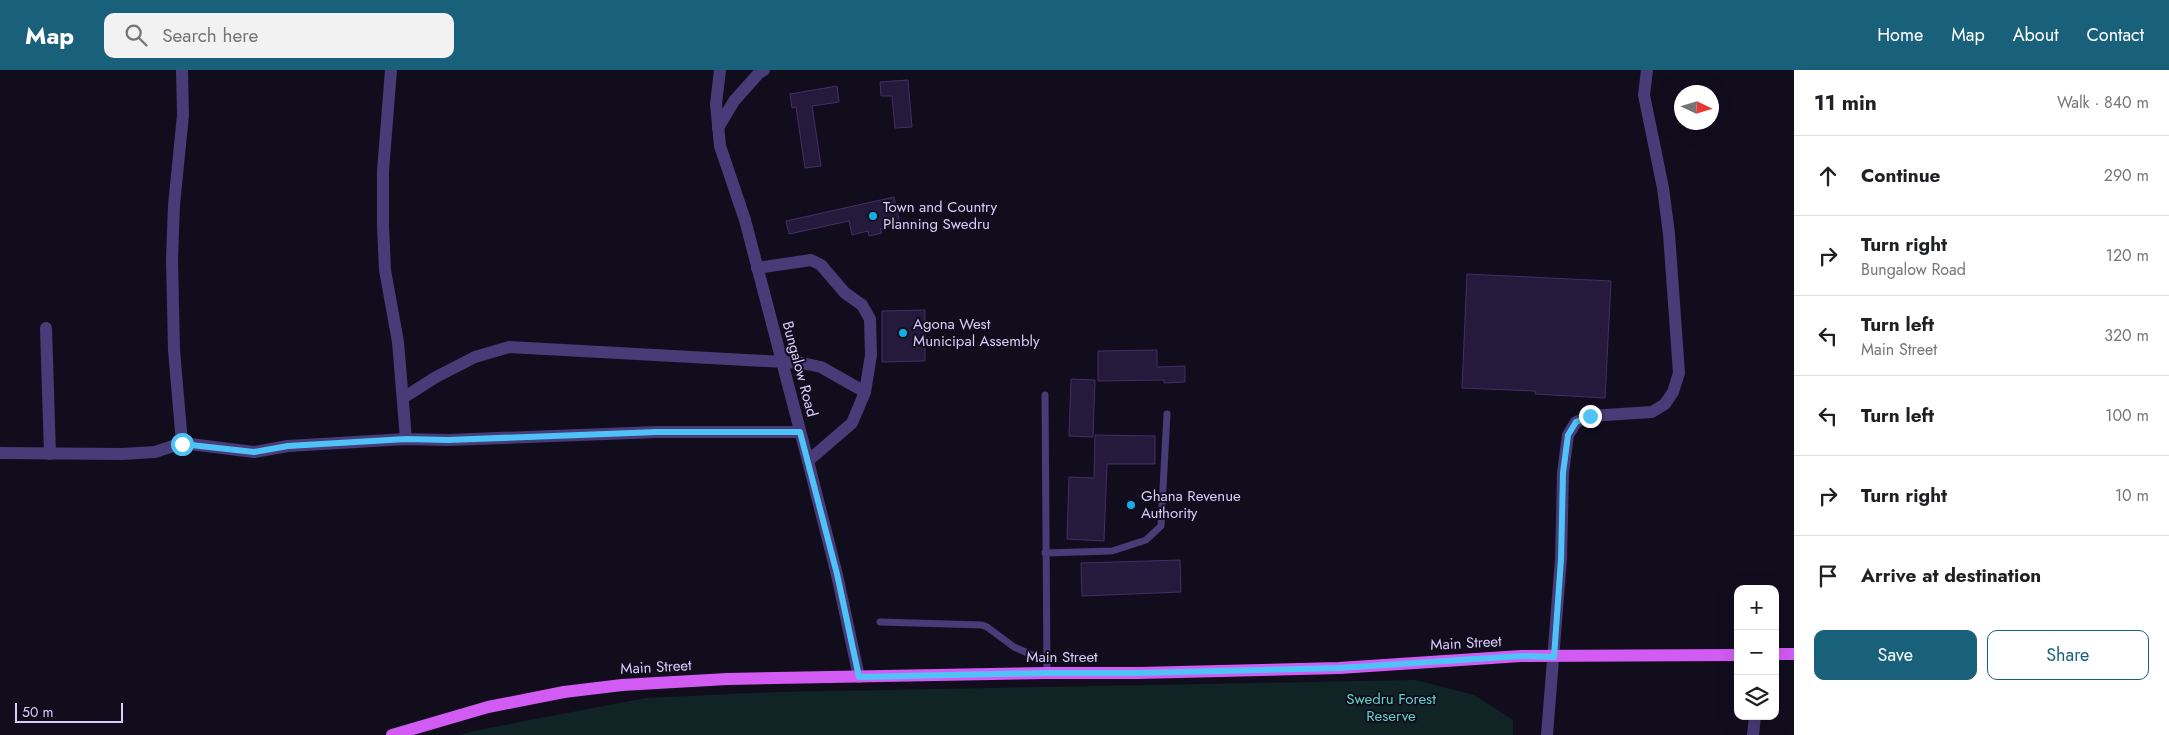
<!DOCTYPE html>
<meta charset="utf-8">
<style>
:root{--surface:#fff;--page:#f2f2f2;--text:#202124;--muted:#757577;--line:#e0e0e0;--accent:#19617a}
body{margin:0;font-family:Jost,sans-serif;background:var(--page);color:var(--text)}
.controls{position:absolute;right:15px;bottom:15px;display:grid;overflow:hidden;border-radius:10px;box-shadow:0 5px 20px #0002}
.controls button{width:45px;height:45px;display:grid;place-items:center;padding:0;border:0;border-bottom:1px solid var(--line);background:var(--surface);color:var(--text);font:25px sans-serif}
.compass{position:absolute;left:1674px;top:15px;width:45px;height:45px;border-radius:50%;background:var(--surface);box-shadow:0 5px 20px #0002;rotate:94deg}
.scale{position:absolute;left:15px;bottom:12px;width:108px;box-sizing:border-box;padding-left:5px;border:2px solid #d9ccfc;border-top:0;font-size:14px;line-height:18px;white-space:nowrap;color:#d9ccfc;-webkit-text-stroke:4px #120d1d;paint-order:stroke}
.stop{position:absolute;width:15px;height:15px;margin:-11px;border:4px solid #4fc3f7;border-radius:50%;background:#fff}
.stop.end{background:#4fc3f7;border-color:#fff;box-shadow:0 1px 5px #0008}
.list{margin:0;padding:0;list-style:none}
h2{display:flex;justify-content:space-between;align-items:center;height:65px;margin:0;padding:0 20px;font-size:21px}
h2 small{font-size:16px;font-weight:400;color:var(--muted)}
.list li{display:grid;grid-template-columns:32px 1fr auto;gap:15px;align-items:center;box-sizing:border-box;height:80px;padding:0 20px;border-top:1px solid var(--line)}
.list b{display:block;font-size:19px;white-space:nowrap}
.list p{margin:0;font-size:16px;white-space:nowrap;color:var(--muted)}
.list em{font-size:16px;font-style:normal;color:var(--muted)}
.actions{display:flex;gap:10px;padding:15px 20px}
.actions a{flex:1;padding:11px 0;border:1px solid var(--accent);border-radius:10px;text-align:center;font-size:18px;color:var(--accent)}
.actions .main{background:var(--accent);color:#fff}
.icon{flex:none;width:28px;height:28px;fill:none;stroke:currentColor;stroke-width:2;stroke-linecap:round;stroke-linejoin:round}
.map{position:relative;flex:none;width:1794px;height:665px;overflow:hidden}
header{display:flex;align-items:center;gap:30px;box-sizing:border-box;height:70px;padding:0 25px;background:var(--accent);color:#fff}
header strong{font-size:24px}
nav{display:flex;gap:28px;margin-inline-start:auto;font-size:18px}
.search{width:350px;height:45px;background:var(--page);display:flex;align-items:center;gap:12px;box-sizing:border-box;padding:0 18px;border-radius:10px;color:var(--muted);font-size:19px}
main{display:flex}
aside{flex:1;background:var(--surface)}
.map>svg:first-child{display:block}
.green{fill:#102426}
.building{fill:#261a3c;stroke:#422e67}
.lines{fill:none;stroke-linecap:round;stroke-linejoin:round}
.service{stroke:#473b78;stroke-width:7}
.minor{stroke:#473b78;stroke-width:12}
.primary{stroke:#d25bf4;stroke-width:12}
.route{stroke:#4fc3f7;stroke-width:6}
.poi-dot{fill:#10afe4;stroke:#120d1d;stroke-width:2}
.labels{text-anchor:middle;stroke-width:4;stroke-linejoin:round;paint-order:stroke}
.poi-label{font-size:15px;fill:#d9ccfc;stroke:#120d1d;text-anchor:start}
.street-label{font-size:15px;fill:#d9ccfc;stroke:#120d1d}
.park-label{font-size:15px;fill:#5ed5ca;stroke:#120d1d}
</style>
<header>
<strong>Map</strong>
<div class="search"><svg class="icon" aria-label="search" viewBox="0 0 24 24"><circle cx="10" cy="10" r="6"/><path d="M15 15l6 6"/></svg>Search here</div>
<nav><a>Home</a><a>Map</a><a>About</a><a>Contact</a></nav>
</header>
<main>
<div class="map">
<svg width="1794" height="665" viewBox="0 0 1794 665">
<rect width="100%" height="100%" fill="#120d1d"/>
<path class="green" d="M 1415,610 L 1474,625 L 1513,650 L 1513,665 L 460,665 L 473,661 L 646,628 L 777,622 Z"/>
<g class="building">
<path d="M 908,10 L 912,57 L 895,58 L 892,26 L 881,26 L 880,12 Z"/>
<path d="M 837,16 L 839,32 L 812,36 L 821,96 L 805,98 L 796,37 L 792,38 L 790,24 Z"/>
<path d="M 894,127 L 900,154 L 880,159 L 882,163 L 869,166 L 868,161 L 852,165 L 849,151 L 789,164 L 786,151 Z"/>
<path d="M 1467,204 L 1611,211 L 1605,328 L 1535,324 L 1535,321 L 1462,318 Z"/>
<path d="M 925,240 L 925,291 L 882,292 L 882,241 Z"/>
<path d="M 1157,280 L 1157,297 L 1185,296 L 1185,312 L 1164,313 L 1164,310 L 1098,311 L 1098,281 Z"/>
<path d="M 1071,309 L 1095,310 L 1093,367 L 1069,366 Z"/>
<path d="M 1095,365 L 1155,366 L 1155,394 L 1107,394 L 1104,471 L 1067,469 L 1069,407 L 1094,408 Z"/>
<path d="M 1180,490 L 1181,522 L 1082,526 L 1081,493 Z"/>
</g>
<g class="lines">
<g class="service">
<path d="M 1045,325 L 1047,603"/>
<path d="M 1045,483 L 1112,481 L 1146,470 L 1161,456 L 1167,344"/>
<path d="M 880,552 L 982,555 L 987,557 L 1014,577 L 1046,591"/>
</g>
<g class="minor">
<path d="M 391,0 L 383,101 L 383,156 L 385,200 L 398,272 L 406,369"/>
<path d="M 720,0 L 716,34 L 720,76 L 745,150 L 808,391 L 837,505 L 859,607"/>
<path d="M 718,58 L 734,31 L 759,3 L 764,0"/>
<path d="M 757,198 L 811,190 L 821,195 L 845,223 L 862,235 L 870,249 L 871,285 L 865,322 L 852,353 L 808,391"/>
<path d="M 46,258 L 50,384"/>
<path d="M 403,328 L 436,307 L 475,287 L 509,277 L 802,293 L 821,297 L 865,322"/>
<path d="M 182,373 L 174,280 L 172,189 L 174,135 L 183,45 L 182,0"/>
<path d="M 0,383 L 122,384 L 155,382 L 182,373 L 254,382 L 288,376 L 406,369 L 448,370 L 657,362 L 800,362"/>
<path d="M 1547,665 L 1561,489 L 1563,403 L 1568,365 L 1576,352 L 1590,346 L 1652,342 L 1665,334 L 1673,322 L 1679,303 L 1669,164 L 1663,118 L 1644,25 L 1647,0"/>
<path d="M 1753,665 L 1755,646"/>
</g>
<g class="primary">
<path d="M 1775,584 L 1794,584"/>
<path d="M 392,665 L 488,637 L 564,622 L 622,615 L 727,609 L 1047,603 L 1138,603 L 1339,598 L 1521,586 L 1738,585"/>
</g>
</g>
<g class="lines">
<path class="route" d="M 182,374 L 254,382 L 288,376 L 406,369 L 448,370 L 657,362 L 800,362 L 837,504 L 859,607 L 1046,603 L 1138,603 L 1339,598 L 1521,586 L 1554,587 L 1561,489 L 1563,403 L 1568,365 L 1576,352 L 1590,346"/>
</g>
<g class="poi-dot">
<circle cx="873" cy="146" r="5"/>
<circle cx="903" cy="263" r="5"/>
<circle cx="1131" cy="435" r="5"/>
</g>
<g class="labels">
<g class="poi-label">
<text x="883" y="142">Town and Country<tspan x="883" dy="17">Planning Swedru</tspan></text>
<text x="913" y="259">Agona West<tspan x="913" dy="17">Municipal Assembly</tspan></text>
<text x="1141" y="431">Ghana Revenue<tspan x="1141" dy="17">Authority</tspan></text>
</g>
<g class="street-label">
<text transform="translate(800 299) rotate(75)" y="5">Bungalow Road</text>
<text transform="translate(1466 573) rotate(-3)" y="5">Main Street</text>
<text x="1062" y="592">Main Street</text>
<text transform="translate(656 597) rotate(-3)" y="5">Main Street</text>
</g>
<g class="park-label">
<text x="1391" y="634">Swedru Forest<tspan x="1391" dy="17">Reserve</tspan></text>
</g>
</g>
</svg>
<div class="controls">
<button>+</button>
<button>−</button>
<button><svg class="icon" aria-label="layers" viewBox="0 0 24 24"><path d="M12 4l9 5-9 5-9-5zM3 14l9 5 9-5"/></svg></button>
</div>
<svg class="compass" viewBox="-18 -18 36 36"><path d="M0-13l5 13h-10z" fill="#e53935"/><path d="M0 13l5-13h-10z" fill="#757577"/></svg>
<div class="scale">50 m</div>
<div class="stop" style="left:182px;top:374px"></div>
<div class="stop end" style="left:1590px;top:346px"></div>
</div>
<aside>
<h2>11 min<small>Walk · 840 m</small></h2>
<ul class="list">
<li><svg class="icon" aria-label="ahead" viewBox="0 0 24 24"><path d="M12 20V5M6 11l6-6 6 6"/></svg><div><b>Continue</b></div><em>290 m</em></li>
<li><svg class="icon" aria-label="right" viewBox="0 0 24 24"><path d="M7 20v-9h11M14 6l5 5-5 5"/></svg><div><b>Turn right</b><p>Bungalow Road</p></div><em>120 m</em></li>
<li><svg class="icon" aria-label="left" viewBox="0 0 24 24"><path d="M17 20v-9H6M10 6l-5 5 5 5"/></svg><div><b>Turn left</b><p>Main Street</p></div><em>320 m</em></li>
<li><svg class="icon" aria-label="left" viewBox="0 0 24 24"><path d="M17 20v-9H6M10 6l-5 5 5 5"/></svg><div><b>Turn left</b></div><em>100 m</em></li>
<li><svg class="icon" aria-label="right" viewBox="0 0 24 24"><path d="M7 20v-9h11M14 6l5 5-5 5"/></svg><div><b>Turn right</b></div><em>10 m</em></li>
<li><svg class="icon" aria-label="arrive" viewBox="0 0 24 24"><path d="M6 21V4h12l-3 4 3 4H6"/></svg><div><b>Arrive at destination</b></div></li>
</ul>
<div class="actions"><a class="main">Save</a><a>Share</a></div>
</aside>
</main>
